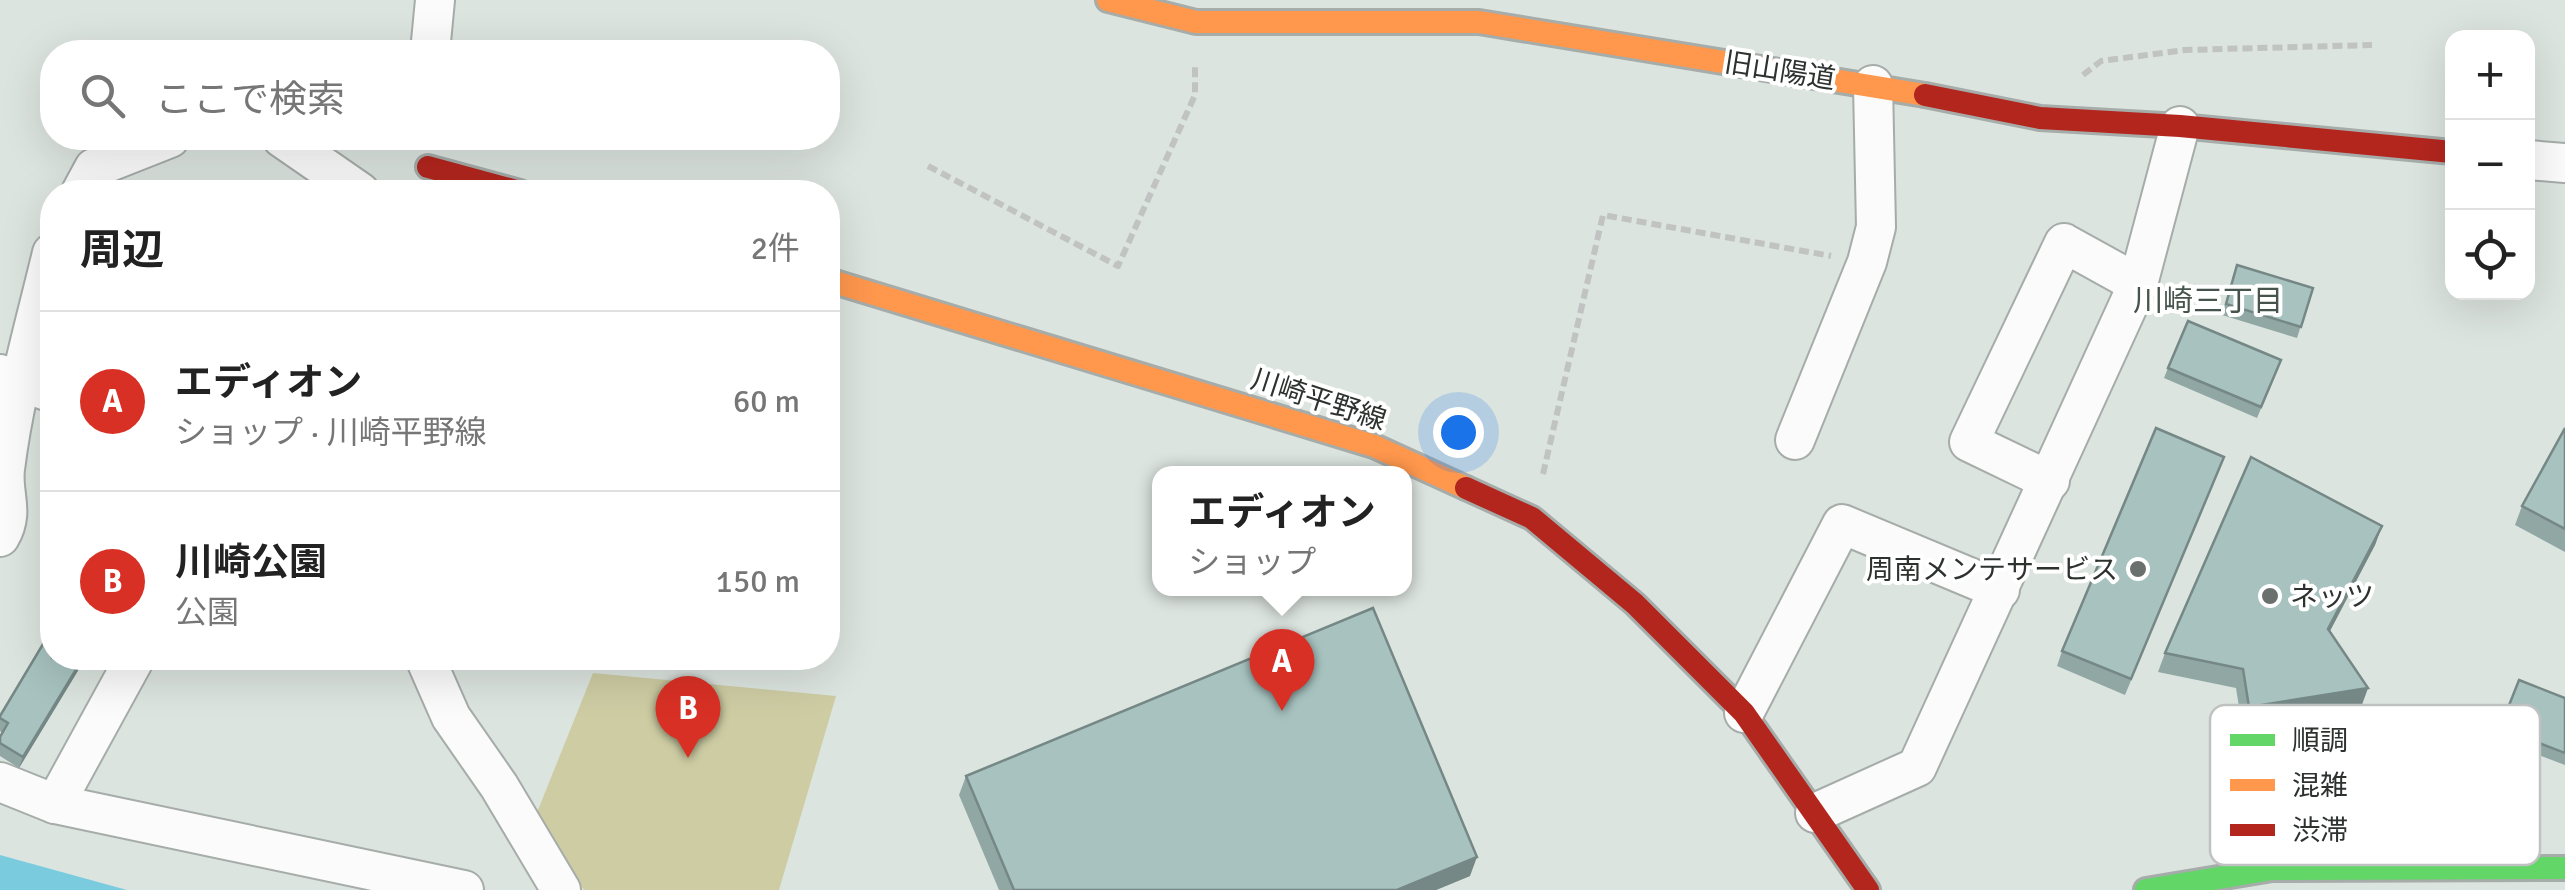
<!DOCTYPE html>
<html lang="ja">
<meta charset="utf-8">
<style>
:root{--surface:#fff;--page:#f2f2f2;--text:#222;--muted:#767676;--line:#e0e0e0;--accent:#d93025}
body{margin:0;font-family:Signika,"Noto Sans JP",sans-serif;background:var(--page);color:var(--text)}
.controls{position:absolute;right:30px;top:30px;display:grid;overflow:hidden;border-radius:20px;box-shadow:0 10px 40px #0002}
.controls button{width:90px;height:90px;display:grid;place-items:center;padding:0;border:0;border-bottom:2px solid var(--line);background:var(--surface);color:var(--text);font:50px sans-serif}
.you{position:absolute;left:1458px;top:432px;width:35px;height:35px;margin:-25px;border:8px solid #fff;border-radius:50%;background:#1a73e8;box-shadow:0 0 0 15px #1a73e833}
.badge{display:grid;place-items:center;width:65px;height:65px;border-radius:50%;background:var(--accent);color:#fff;font-size:32px;font-weight:700}
.pin{position:absolute;translate:-50% -82px;filter:drop-shadow(0 2px 5px #0008)}
.pin::after{content:'';position:absolute;top:52px;width:35px;height:30px;background:inherit;clip-path:polygon(0 0,100% 0,50% 100%)}
.popup{position:absolute;left:1152px;top:466px;width:260px;height:130px;box-sizing:border-box;display:grid;place-content:center;border-radius:20px;background:var(--surface);filter:drop-shadow(0 2px 8px #0005);font-size:32px;white-space:nowrap;color:var(--muted)}
.popup b{font-size:38px;color:var(--text)}
.popup::after{content:'';position:absolute;left:50%;top:100%;margin-left:-20px;border:20px solid transparent;border-top-color:var(--surface)}
.list{margin:0;padding:0;list-style:none}
h2{display:flex;justify-content:space-between;align-items:center;height:130px;margin:0;padding:0 40px;font-size:42px}
h2 small{font-size:32px;font-weight:400;color:var(--muted)}
.list li{display:grid;grid-template-columns:65px 1fr auto;gap:30px;align-items:center;box-sizing:border-box;height:180px;padding:0 40px;border-top:2px solid var(--line)}
.list b{display:block;font-size:38px;white-space:nowrap}
.list p{margin:0;font-size:32px;white-space:nowrap;color:var(--muted)}
.list em{font-size:32px;font-style:normal;color:var(--muted)}
.icon{flex:none;width:55px;height:55px;fill:none;stroke:currentColor;stroke-width:2;stroke-linecap:round;stroke-linejoin:round}
.map{position:relative;flex:none;width:2565px;height:890px;overflow:hidden}
.search{position:absolute;background:var(--surface);box-shadow:0 10px 40px #0002;left:40px;top:40px;width:800px;height:110px;display:flex;align-items:center;gap:25px;box-sizing:border-box;padding:0 35px;border-radius:40px;color:var(--muted);font-size:38px}
.panel{position:absolute;background:var(--surface);box-shadow:0 10px 40px #0002;left:40px;top:180px;width:800px;height:490px;border-radius:40px}
.map>svg:first-child{display:block}
.green{fill:#cdcca3}
.water{fill:#7bcbde}
.lines{fill:none;stroke-linecap:round;stroke-linejoin:round}
.street-casing{stroke:#a6aca9;stroke-width:42}
.fast-casing{stroke:#a6aca9;stroke-width:28}
.slow-casing{stroke:#a6aca9;stroke-width:28}
.jam-casing{stroke:#a6aca9;stroke-width:28}
.path{stroke:#c0c3c2;stroke-width:6;stroke-dasharray:10 5;stroke-linecap:butt}
.street{stroke:#fafbfa;stroke-width:38}
.fast{stroke:#63d668;stroke-width:22}
.slow{stroke:#ff974d;stroke-width:22}
.jam{stroke:#b3261e;stroke-width:22}
.wall{fill:#90a7a4}
.shaded-wall{fill:#758886}
.building{fill:#a7c2bf;stroke:#758886;stroke-width:2.5}
.poi-dot{fill:#6a706d;stroke:#fff;stroke-width:4}
.labels{text-anchor:middle;stroke-width:8;stroke-linejoin:round;paint-order:stroke}
.street-label{font-size:28px;fill:#2d322f;stroke:#fff}
.poi-label{font-size:28px;fill:#2d322f;stroke:#fff;text-anchor:end}
.neighbourhood-label{font-size:30px;fill:#47544d;stroke:#fff}
.key{fill:#fff;stroke:#c0c2c1;stroke-width:2.5}
.key-label{font-size:28px;fill:#2d322f}
</style>
<div class="map">
<svg width="2565" height="890" viewBox="0 0 2565 890">
<rect width="100%" height="100%" fill="#dce4df"/>
<path class="green" d="M 593,673 L 836,696 L 779,890 L 584,890 L 534,820 Z"/>
<path class="water" d="M 0,855 L 127,890 L 0,890 Z"/>
<g class="lines">
<defs>
<g id="street">
<path d="M 430,52 L 435,0"/>
<path d="M 282,138 L 360,192"/>
<path d="M 2528,160 L 2565,163"/>
<path d="M 81,192 L 94,168 L 170,138"/>
<path d="M 0,374 L 52,393"/>
<path d="M 1795,440 L 1867,262 L 1876,227 L 1873,85"/>
<path d="M 2050,481 L 1969,442 L 2064,243 L 2138,284"/>
<path d="M 0,537 C 15,512 2,495 5,469 C 14,396 35,324 52,253"/>
<path d="M 425,658 L 451,717 L 499,786 L 561,890"/>
<path d="M 1744,713 L 1842,524 L 2000,590"/>
<path d="M 0,782 L 55,804 L 464,890"/>
<path d="M 55,804 L 135,658"/>
<path d="M 1815,813 L 1917,767 L 2138,284 L 2180,126"/>
</g>
<path id="fast" d="M 2146,890 L 2272,869 L 2565,868"/>
<g id="slow">
<path d="M 1108,0 L 1196,22 L 1479,22 L 1925,95"/>
<path d="M 828,280 L 1374,446 L 1466,488"/>
</g>
<g id="jam">
<path d="M 1925,95 L 2040,118 L 2180,126 L 2452,152"/>
<path d="M 428,167 L 520,192"/>
<path d="M 1466,488 L 1532,518 L 1635,604 L 1744,713 L 1868,890"/>
</g>
</defs>
<use href="#street" class="street-casing"/>
<use href="#fast" class="fast-casing"/>
<use href="#slow" class="slow-casing"/>
<use href="#jam" class="jam-casing"/>
<g class="path">
<path d="M 2083,75 L 2101,61 L 2185,50 L 2372,45"/>
<path d="M 928,166 L 1118,266 L 1195,95 L 1195,64"/>
<path d="M 1543,474 L 1603,215 L 1831,256"/>
</g>
<use href="#street" class="street"/>
<use href="#fast" class="fast"/>
<use href="#slow" class="slow"/>
<use href="#jam" class="jam"/>
</g>
<g class="wall">
<path d="M 2233,276 L 2313,288 L 2297,338 L 2222,315 Z"/>
<path d="M 2281,360 L 2257,418 L 2164,378 L 2168,368 Z"/>
<path d="M 2565,428 L 2565,552 L 2515,525 L 2522,506 Z"/>
<path d="M 2224,457 L 2125,695 L 2057,666 L 2062,651 Z"/>
<path d="M 2382,526 L 2375,545 L 2330,631 L 2368,688 L 2361,707 L 2242,726 L 2236,688 L 2158,672 L 2165,653 Z"/>
<path d="M 79,669 L 19,768 L 0,756 L 0,737 L 2,733 L 0,731 L 0,716 Z"/>
<path d="M 2519,680 L 2565,698 L 2565,765 L 2496,739 Z"/>
<path d="M 966,776 L 1470,876 L 1436,890 L 999,890 L 959,795 Z"/>
</g>
<g class="shaded-wall">
<path d="M 2382,526 L 2375,545 L 2321,648 L 2328,629 Z"/>
<path d="M 83,658 L 79,669 L 19,768 L 23,757 Z"/>
<path d="M 2368,688 L 2361,707 L 2242,726 L 2249,707 Z"/>
<path d="M 1477,857 L 1470,876 L 1436,890 L 1397,890 Z"/>
</g>
<g class="building">
<path d="M 2237,265 L 2313,288 L 2301,327 L 2226,304 Z"/>
<path d="M 2188,321 L 2281,360 L 2261,407 L 2168,368 Z"/>
<path d="M 2156,428 L 2224,457 L 2131,679 L 2062,651 Z"/>
<path d="M 2565,428 L 2565,529 L 2522,506 Z"/>
<path d="M 2251,457 L 2382,526 L 2328,629 L 2368,688 L 2249,707 L 2243,669 L 2165,653 Z"/>
<path d="M 1373,608 L 1477,857 L 1397,890 L 1014,890 L 966,776 Z"/>
<path d="M 52,629 L 52,658 L 83,658 L 23,757 L 0,743 L 0,737 L 8,723 L 0,718 L 0,716 Z"/>
<path d="M 2519,680 L 2565,698 L 2565,753 L 2500,728 Z"/>
</g>
<g class="poi-dot">
<circle cx="2138" cy="569" r="10"/>
<circle cx="2270" cy="596" r="10"/>
</g>
<g class="labels">
<g class="street-label">
<text transform="translate(1780 70) rotate(9)" y="10">旧山陽道</text>
<text transform="translate(1319 399) rotate(18)" y="10">川崎平野線</text>
</g>
<g class="poi-label">
<text x="2118" y="579">周南メンテサービス</text>
<text x="2290" y="606" text-anchor="start">ネッツ</text>
</g>
<g class="neighbourhood-label">
<text x="2208" y="311">川崎三丁目</text>
</g>
</g>
<rect x="2210" y="705" width="330" height="160" rx="15" class="key"/>
<rect x="2230" y="734" width="45" height="12" fill="#63d668"/>
<rect x="2230" y="779" width="45" height="12" fill="#ff974d"/>
<rect x="2230" y="824" width="45" height="12" fill="#b3261e"/>
<g class="key-label">
<text x="2292" y="750">順調</text>
<text x="2292" y="795">混雑</text>
<text x="2292" y="840">渋滞</text>
</g>
</svg>
<div class="controls">
<button>+</button>
<button>−</button>
<button><svg class="icon" aria-label="locate" viewBox="0 0 24 24"><circle cx="12" cy="12" r="6"/><path d="M12 2v4M12 18v4M2 12h4M18 12h4"/></svg></button>
</div>
<div class="you"></div>
<div class="pin badge" style="left:1282px;top:711px">A</div>
<div class="popup"><b>エディオン</b>ショップ</div>
<div class="pin badge" style="left:688px;top:758px">B</div>
<div class="search"><svg class="icon" aria-label="search" viewBox="0 0 24 24"><circle cx="10" cy="10" r="6"/><path d="M15 15l6 6"/></svg>ここで検索</div>
<section class="panel">
<h2>周辺<small>2件</small></h2>
<ul class="list">
<li><span class="badge">A</span><div><b>エディオン</b><p>ショップ · 川崎平野線</p></div><em>60 m</em></li>
<li><span class="badge">B</span><div><b>川崎公園</b><p>公園</p></div><em>150 m</em></li>
</ul>
</section>
</div>
